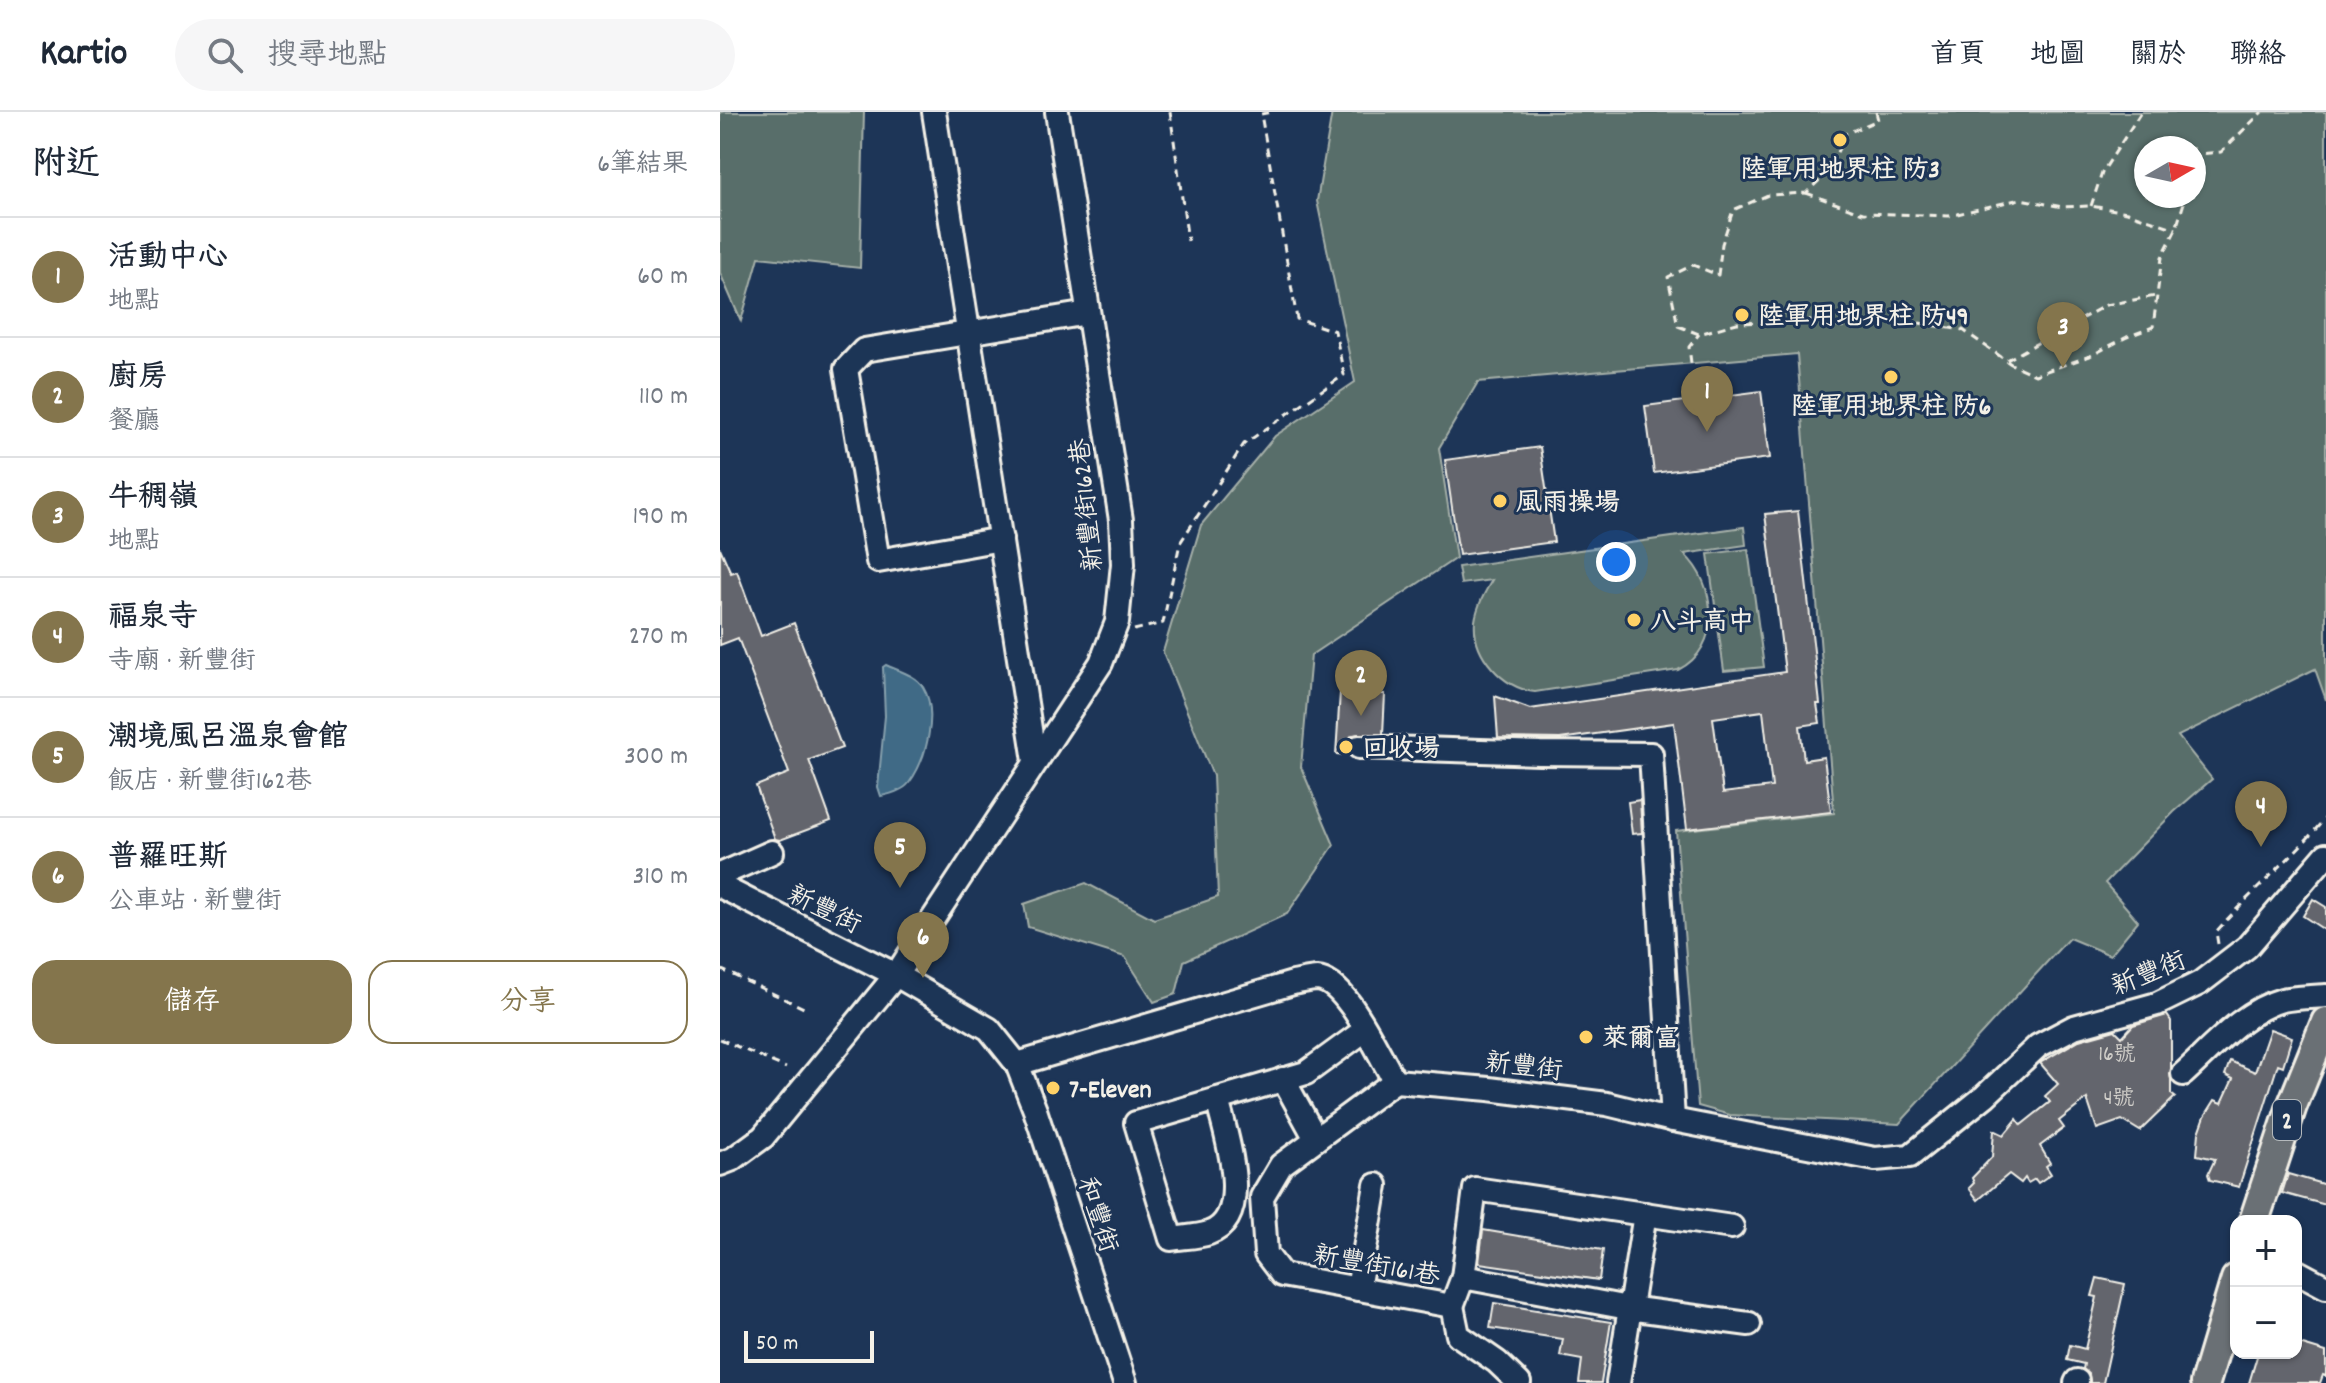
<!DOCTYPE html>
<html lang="zh-TW">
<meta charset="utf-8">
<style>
:root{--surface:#fff;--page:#f6f6f7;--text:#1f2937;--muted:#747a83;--line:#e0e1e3;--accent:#84754c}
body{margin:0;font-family:Dekko,"LXGW WenKai TC",sans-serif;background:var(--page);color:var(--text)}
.controls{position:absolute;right:24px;bottom:24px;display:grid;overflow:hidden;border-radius:16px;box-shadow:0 2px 6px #0004}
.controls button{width:72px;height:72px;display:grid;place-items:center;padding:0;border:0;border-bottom:2px solid var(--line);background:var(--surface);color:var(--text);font:40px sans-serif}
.compass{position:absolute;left:1414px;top:24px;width:72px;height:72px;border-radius:50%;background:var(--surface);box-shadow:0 2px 6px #0004;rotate:81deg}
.scale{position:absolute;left:24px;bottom:20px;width:130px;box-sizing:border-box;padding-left:8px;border:4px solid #f4f1e8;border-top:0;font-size:22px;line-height:28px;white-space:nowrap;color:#f4f1e8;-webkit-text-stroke:6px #1d3557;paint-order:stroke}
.you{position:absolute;left:896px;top:450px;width:28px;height:28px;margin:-20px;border:6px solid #fff;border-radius:50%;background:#1a73e8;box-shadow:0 0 0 12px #1a73e833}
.badge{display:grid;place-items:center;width:52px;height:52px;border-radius:50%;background:var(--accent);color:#fff;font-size:26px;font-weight:700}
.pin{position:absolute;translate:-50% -66px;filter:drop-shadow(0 2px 4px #0008)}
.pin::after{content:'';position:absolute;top:42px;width:28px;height:24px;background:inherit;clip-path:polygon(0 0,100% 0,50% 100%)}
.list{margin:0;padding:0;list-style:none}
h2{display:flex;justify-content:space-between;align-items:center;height:104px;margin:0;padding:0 32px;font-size:34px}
h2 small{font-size:26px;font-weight:400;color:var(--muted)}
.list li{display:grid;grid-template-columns:52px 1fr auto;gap:24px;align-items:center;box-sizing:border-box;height:120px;padding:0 32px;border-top:2px solid var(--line)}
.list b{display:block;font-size:30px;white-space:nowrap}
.list p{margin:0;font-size:26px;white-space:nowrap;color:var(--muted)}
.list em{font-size:26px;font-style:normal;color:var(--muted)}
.actions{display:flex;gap:16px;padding:24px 32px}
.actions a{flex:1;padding:18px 0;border:2px solid var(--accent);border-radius:24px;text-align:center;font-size:28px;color:var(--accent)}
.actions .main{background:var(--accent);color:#fff}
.icon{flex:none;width:44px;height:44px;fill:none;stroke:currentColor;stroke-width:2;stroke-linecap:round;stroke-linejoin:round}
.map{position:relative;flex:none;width:1606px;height:1271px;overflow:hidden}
header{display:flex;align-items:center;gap:48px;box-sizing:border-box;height:112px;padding:0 40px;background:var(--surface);border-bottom:2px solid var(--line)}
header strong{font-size:38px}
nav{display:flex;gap:44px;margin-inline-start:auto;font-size:28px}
.search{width:560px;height:72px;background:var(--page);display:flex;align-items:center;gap:20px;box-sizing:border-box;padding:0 28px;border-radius:44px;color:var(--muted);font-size:30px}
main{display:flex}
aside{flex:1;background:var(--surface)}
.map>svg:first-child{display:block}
.green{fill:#596e6a;stroke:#a6b0a9;stroke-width:2;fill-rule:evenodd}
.water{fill:#3f6a86;stroke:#87a0ad;stroke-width:2}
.building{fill:#64656d;stroke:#f4f1e8;stroke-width:2;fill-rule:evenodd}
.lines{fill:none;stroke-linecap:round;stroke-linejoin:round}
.minor-casing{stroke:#f4f1e8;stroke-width:28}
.major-casing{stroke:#f4f1e8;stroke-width:34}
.path{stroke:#f4f1e8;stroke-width:3;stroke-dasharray:8 6;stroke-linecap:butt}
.minor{stroke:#1d3557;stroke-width:22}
.major{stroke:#6b6f75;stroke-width:28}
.poi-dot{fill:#ffd166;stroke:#1d3557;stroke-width:3}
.labels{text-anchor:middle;stroke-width:6;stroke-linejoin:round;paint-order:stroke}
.number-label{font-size:22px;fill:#d0cec9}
.shield{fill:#1d3557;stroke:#b4b9bc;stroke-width:2}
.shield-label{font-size:24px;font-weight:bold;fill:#f4f1e8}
.poi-label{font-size:26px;font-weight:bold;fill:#f4f1e8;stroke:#1d3557;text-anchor:start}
.street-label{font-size:26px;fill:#f4f1e8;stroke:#1d3557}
</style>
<header>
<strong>Kartio</strong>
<div class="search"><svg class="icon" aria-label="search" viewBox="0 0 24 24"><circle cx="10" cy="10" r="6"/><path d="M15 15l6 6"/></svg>搜尋地點</div>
<nav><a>首頁</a><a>地圖</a><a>關於</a><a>聯絡</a></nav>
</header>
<main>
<aside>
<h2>附近<small>6筆結果</small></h2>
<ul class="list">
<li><span class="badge">1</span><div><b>活動中心</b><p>地點</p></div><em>60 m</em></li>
<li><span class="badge">2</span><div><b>廚房</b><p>餐廳</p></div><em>110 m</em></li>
<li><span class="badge">3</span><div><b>牛稠嶺</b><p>地點</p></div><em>190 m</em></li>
<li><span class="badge">4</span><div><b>福泉寺</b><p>寺廟 · 新豐街</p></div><em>270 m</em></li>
<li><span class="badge">5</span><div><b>潮境風呂溫泉會館</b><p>飯店 · 新豐街162巷</p></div><em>300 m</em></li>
<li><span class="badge">6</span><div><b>普羅旺斯</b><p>公車站 · 新豐街</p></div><em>310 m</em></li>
</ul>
<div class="actions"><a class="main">儲存</a><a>分享</a></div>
</aside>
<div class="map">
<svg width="1606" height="1271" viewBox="0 0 1606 1271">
<rect width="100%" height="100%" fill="#1d3557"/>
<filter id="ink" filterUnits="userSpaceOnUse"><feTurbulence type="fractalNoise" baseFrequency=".0125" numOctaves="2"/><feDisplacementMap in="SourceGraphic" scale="16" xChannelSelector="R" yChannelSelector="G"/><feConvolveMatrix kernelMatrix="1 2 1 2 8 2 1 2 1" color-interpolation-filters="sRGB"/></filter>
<g filter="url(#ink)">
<g class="green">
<path d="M 0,0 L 144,0 L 140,156 L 39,145 L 21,209 L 0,161 Z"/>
<path d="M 612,0 L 1606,0 L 1606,588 L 1595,557 L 1458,624 L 1492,667 L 1454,700 L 1385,771 L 1418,809 L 1390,843 L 1349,826 L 1179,1012 L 1010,1003 L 978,994 L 956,719 L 1114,701 L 1077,242 L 758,270 L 719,336 L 736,446 L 591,543 L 581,655 L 614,733 L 567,802 L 464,849 L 456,882 L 434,890 L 405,845 L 308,815 L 304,792 L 366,771 L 434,807 L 498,785 L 493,664 L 443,540 L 481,413 L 555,324 L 635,270 L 597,89 ZM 1426,36 L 1474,36 L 1474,84 L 1426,84 Z"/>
<path d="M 1024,415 L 1026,433 L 964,442 C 997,472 1003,536 958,558 L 815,580 C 783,576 752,543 755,509 C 757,494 765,480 772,468 L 741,472 L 738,455 Z"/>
<path d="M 1028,437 L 1044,555 L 1004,559 L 988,442 Z"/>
</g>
<path class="water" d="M 166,553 C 179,559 196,563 203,575 C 219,601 206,648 189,671 C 183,679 171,682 161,684 L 158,675 L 165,604 L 163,555 Z"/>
<g class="building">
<path d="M 1041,279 L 1050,346 L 934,361 L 925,294 Z"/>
<path d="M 820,335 L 834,430 L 739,443 L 725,348 Z"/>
<path d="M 1078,399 L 1100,592 L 1097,592 L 1100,611 L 1080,614 L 1084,648 L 1104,645 L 1111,700 L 967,717 L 954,611 L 840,627 L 778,626 L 775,584 L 810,597 L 1065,560 L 1045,402 ZM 1043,599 L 1052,675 L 1003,681 L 993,606 Z"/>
<path d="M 0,436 L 11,461 L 17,459 L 41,524 L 74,511 L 122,636 L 89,648 L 111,709 L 60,728 L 55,727 L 36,674 L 69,661 L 18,526 L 0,533 Z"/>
<path d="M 620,580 L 665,582 L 663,622 L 632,623 L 625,634 L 628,643 L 616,642 Z"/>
<path d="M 920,688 L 922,721 L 912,722 L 908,690 Z"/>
<path d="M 1593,787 L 1606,795 L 1606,819 L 1583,804 Z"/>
<path d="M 1447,903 L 1451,909 L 1451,982 L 1455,985 L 1420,1019 L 1402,1008 L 1377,1017 L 1367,987 L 1339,1009 L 1344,1016 L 1320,1034 L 1330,1051 L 1326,1054 L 1331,1062 L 1318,1071 L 1315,1067 L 1308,1071 L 1305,1066 L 1301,1071 L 1289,1062 L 1258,1088 L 1249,1076 L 1254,1071 L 1252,1066 L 1272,1045 L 1274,1018 L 1284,1023 L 1297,1007 L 1301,1013 L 1330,990 L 1325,984 L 1338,972 L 1320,951 L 1359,928 L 1395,918 L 1402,925 L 1413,913 Z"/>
<path d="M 1550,917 L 1572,925 L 1563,954 L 1558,952 L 1519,1075 L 1490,1068 L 1488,1062 L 1495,1047 L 1477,1043 L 1479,1021 L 1485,1004 L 1495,988 L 1502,991 L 1513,967 L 1505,963 L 1510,949 L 1535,960 Z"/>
<path d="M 1568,1062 L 1606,1073 L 1606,1093 L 1562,1081 Z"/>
<path d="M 763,1118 L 883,1138 L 879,1168 L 759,1151 Z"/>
<path d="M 1377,1166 L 1405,1172 L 1383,1271 L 1370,1271 L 1369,1262 L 1363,1257 L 1364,1252 L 1347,1248 L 1350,1233 L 1365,1237 L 1377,1185 L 1372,1184 Z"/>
<path d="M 774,1191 L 891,1210 L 881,1271 L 859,1271 L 862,1248 L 840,1244 L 843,1227 L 770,1216 Z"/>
<path d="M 1576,1231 L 1606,1240 L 1606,1264 L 1603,1263 L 1600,1271 L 1529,1271 L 1538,1241 L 1576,1241 Z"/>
</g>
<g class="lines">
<defs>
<g id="minor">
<path d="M 214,0 L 315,649"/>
<path d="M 281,427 L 158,449 L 126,257 L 144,238 L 368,201"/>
<path d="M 639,635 L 820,641 L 931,642 L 953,1008"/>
<path d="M 0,763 L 52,740"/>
<path d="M 0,774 L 176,863 L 269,917 L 297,952 L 315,998 L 405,1271"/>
<path d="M 297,952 L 573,871 C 580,870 590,867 597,867 C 628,869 659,945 675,969 L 769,977 L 887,992 L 953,1008 L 1155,1047 L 1190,1044 L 1265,984 L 1318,934 L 1354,915 L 1437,892 L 1480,871 L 1527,835 L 1606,743"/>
<path d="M 1463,962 C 1492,936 1523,899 1562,888 C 1576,885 1592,885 1606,884"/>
<path d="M 563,967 L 596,1027"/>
<path d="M 675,969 L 561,1053 L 542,1085 L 546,1142 L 562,1163 L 732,1194 L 743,1165 L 908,1196 L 1029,1212"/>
<path d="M 497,987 C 505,1020 535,1105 489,1121 C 478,1125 463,1125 451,1127 L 416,1011 L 586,961 L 645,918"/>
<path d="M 0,1052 L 13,1047 L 43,1025 L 176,863 L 381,551 L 397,510 L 403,452 L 401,408 L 337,0"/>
<path d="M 1576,1159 L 1606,1175"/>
<path d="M 743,1165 L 755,1077 L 1012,1115"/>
<path d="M 638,1177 L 656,1073"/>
<path d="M 732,1194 L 738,1223 L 777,1250 L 799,1271"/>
<path d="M 898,1271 L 925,1102"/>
<path d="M 1356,1271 L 1357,1269"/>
</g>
<g id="major">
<path d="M 1534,1109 L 1572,994 L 1606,910"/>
<path d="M 1485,1271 L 1516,1167"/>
</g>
</defs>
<use href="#minor" class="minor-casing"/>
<use href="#major" class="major-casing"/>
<g class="path">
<path d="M 450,0 L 468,129"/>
<path d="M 1156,0 L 1158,8 L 1125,22 L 1109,59 L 1086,81 L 1048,83 L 1013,98 L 1002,132 L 998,163 L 973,153 L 948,165 L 958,214 L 979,222 L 1017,211 L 1045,210 L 1058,198 L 1099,212 L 1135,217 L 1192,210 L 1243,218 L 1291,252 L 1315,263 L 1370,244 L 1407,225 L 1433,215 L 1442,145 L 1456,117 L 1466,84"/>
<path d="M 1474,49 L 1480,42 L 1501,40 L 1542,0"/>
<path d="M 1086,81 L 1143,101 L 1229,104 L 1300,87 L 1342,95 L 1371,94 L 1407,100 L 1456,117"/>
<path d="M 1371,94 L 1382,61 L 1421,0"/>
<path d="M 1287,248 L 1386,193 L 1436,184"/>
<path d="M 971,251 L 969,235 L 979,222"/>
<path d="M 414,518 L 443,511 L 460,431 L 524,332 L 624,263 L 615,219 L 577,207 L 541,2 L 552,0"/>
<path d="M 1498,832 L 1496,820 C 1531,779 1572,747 1606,705"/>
<path d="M 0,857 L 86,897"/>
<path d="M 0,927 L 66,956"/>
</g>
<use href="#minor" class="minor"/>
<use href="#major" class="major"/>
</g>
</g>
<g class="poi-dot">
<circle cx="1120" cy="28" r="8"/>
<circle cx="1022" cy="203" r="8"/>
<circle cx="1171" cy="265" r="8"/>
<circle cx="780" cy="389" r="8"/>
<circle cx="914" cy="508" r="8"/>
<circle cx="626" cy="635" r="8"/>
<circle cx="866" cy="925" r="8"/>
<circle cx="333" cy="976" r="8"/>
</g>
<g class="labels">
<g class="number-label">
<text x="1397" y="948">16號</text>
<text x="1399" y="992">4號</text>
</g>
<rect class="shield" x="1553" y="988" width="28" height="40" rx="6"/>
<g class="shield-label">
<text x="1567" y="1016">2</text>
</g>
<g class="poi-label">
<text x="1120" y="65" text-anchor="middle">陸軍用地界柱 防3</text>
<text x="1038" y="212">陸軍用地界柱 防49</text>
<text x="1171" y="302" text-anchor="middle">陸軍用地界柱 防6</text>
<text x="796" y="398">風雨操場</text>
<text x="930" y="517">八斗高中</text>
<text x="642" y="644">回收場</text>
<text x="882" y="934">萊爾富</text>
<text x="349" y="985">7-Eleven</text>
</g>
<g class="street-label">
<text transform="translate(365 393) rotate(-96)" y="9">新豐街162巷</text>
<text transform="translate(105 796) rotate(26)" y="9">新豐街</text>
<text transform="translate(1428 860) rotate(-22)" y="9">新豐街</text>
<text transform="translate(804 953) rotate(7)" y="9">新豐街</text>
<text transform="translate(379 1102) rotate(72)" y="9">和豐街</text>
<text transform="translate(657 1152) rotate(10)" y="9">新豐街161巷</text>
</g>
</g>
</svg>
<div class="controls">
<button>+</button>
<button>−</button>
</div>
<svg class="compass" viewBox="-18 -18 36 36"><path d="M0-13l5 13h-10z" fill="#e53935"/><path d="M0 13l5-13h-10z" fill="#747a83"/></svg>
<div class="scale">50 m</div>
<div class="you"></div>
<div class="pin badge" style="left:987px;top:320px">1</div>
<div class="pin badge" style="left:641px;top:604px">2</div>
<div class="pin badge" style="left:1343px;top:256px">3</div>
<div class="pin badge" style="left:1541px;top:735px">4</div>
<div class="pin badge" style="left:180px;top:776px">5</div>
<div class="pin badge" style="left:203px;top:866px">6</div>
</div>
</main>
